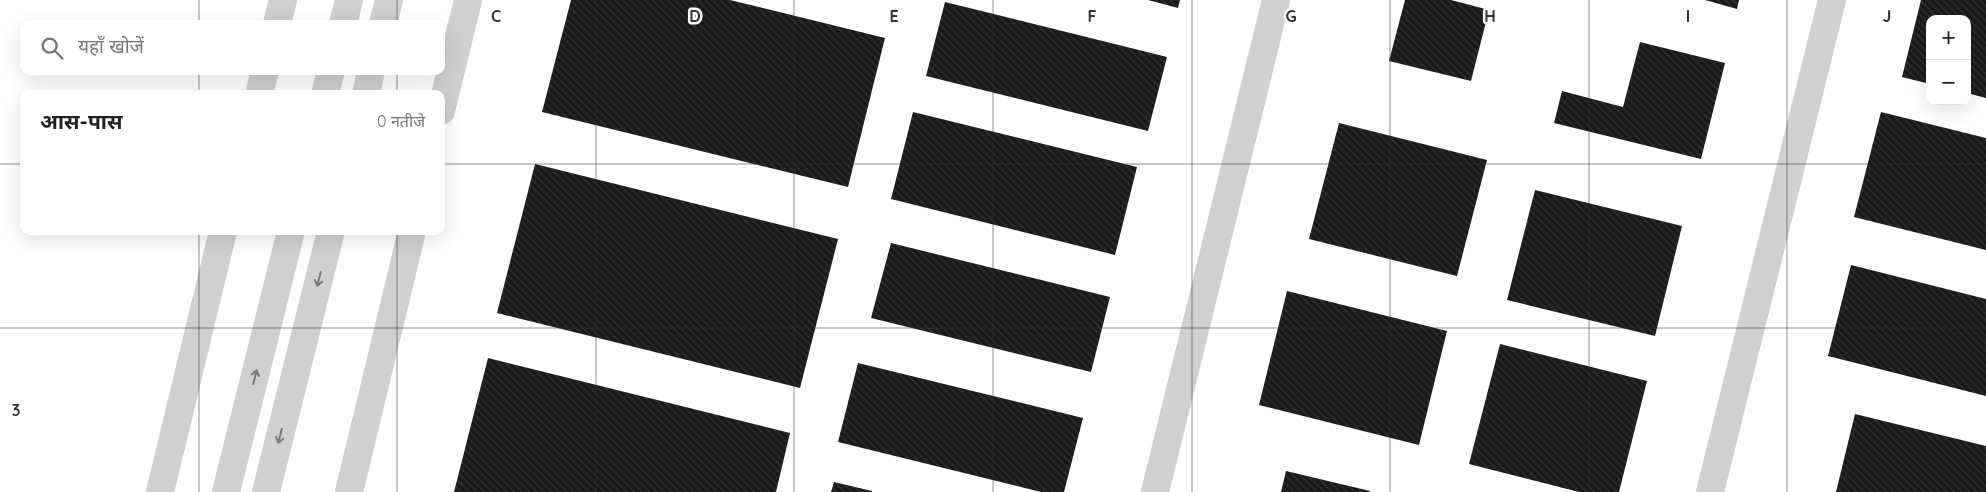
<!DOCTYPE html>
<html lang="hi">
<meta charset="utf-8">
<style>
:root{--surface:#fff;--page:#f2f2f2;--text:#202124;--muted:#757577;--line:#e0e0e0}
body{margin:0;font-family:Quicksand,"Noto Sans Devanagari",sans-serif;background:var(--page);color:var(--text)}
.controls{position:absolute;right:15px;top:15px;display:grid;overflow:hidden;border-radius:10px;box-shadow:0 5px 20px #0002}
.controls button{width:45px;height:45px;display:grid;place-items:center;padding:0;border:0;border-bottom:1px solid var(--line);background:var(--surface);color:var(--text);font:25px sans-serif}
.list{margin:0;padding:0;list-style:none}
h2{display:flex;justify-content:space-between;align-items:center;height:65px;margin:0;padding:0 20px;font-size:21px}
h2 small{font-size:16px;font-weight:400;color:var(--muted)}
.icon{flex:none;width:28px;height:28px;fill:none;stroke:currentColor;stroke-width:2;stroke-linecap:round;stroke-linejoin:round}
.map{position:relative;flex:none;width:1986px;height:492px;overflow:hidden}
.search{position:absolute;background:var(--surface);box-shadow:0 5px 20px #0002;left:20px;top:20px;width:425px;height:55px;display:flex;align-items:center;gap:12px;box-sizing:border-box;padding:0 18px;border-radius:10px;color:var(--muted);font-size:19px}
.panel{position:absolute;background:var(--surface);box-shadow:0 5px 20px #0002;left:20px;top:90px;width:425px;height:145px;border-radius:10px}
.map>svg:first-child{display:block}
.building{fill:url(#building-back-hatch)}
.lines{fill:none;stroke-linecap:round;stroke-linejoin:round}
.minor{stroke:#d0d0d0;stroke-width:28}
.oneway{stroke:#7a7a7a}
.grid{fill:none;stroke:#333;stroke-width:1;stroke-opacity:0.55}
.grid-label{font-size:16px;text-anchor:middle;font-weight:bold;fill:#333;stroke:#fff;stroke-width:5;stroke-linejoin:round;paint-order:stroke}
</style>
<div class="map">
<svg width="1986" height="492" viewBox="0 0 1986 492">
<defs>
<pattern id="building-back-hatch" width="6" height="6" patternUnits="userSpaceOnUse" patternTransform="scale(1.25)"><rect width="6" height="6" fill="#1a1a1a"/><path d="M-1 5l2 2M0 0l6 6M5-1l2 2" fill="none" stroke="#333"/></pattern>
</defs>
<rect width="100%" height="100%" fill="#fff"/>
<g class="building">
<path d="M 571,0 L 730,0 L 885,38 L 848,187 L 542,112 Z"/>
<path d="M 1148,0 L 1180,0 L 1178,8 Z"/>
<path d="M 1405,0 L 1451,0 L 1489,10 L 1471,81 L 1389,61 Z"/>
<path d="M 1705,0 L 1739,0 L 1737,9 Z"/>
<path d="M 1921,0 L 1986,0 L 1986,98 L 1967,93 L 1967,19 L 1930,19 L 1930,84 L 1902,77 Z"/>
<path d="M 945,2 L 1167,57 L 1148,131 L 926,76 Z"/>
<path d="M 1640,42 L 1725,63 L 1701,159 L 1554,123 L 1562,91 L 1623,107 Z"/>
<path d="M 913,112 L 1137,167 L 1115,255 L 891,199 Z"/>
<path d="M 1881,112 L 1986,138 L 1986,250 L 1854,217 Z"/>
<path d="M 1339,123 L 1487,160 L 1457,276 L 1309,239 Z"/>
<path d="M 535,164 L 838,239 L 800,388 L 497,313 Z"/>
<path d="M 1535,190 L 1682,226 L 1655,336 L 1507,300 Z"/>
<path d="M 891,243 L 1110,297 L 1091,372 L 871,318 Z"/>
<path d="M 1851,265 L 1986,299 L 1986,396 L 1828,356 Z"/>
<path d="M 1287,291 L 1447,331 L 1419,445 L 1259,405 Z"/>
<path d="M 1500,344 L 1647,381 L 1619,492 L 1579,492 L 1469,464 Z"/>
<path d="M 488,358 L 790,433 L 776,492 L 454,492 Z"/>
<path d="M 858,363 L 1083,418 L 1064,492 L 1041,492 L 838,442 Z"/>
<path d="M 1855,414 L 1986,446 L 1986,492 L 1836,492 Z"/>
<path d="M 1286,471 L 1370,491 L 1370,492 L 1281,492 Z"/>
<path d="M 834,482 L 872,491 L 872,492 L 831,492 Z"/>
</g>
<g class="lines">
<g class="minor">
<path d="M 277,24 L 283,0"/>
<path d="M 343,24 L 349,0"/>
<path d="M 383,24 L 389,0"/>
<path d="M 259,94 L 265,71"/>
<path d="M 325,94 L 331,71"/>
<path d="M 366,94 L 371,71"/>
<path d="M 441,111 L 468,0"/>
<path d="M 160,492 L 223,231"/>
<path d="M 226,492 L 291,231"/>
<path d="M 266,492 L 331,231"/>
<path d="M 349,492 L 412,231"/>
<path d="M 1155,492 L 1276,0"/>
<path d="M 1710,492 L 1832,0"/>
</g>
</g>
<defs><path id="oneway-shaft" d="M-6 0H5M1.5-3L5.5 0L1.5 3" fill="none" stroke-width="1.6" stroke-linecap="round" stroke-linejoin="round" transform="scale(1.25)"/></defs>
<g class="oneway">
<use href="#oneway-shaft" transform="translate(319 279) rotate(104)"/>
<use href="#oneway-shaft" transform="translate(255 377) rotate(-76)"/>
<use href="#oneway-shaft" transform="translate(280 436) rotate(104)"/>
</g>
<path class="grid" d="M 199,0 L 199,24M 397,0 L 397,24M 596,0 L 596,492M 794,0 L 794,492M 993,0 L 993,492M 1192,0 L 1192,492M 1390,0 L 1390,492M 1589,0 L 1589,492M 1787,0 L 1787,492M 199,71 L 199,94M 397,71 L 397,94M 0,164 L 24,164M 441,164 L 1986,164M 199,231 L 199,492M 397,231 L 397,492M 0,328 L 1986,328"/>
<g class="grid-label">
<text x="496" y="22">C</text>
<text x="695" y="22">D</text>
<text x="894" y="22">E</text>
<text x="1092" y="22">F</text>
<text x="1291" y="22">G</text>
<text x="1490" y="22">H</text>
<text x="1688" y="22">I</text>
<text x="1887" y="22">J</text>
<text x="16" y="416">3</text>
</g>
</svg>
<div class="controls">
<button>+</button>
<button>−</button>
</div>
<div class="search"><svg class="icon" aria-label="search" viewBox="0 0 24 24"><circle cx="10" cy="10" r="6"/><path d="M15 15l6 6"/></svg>यहाँ खोजें</div>
<section class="panel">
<h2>आस-पास<small>0 नतीजे</small></h2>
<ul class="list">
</ul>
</section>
</div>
